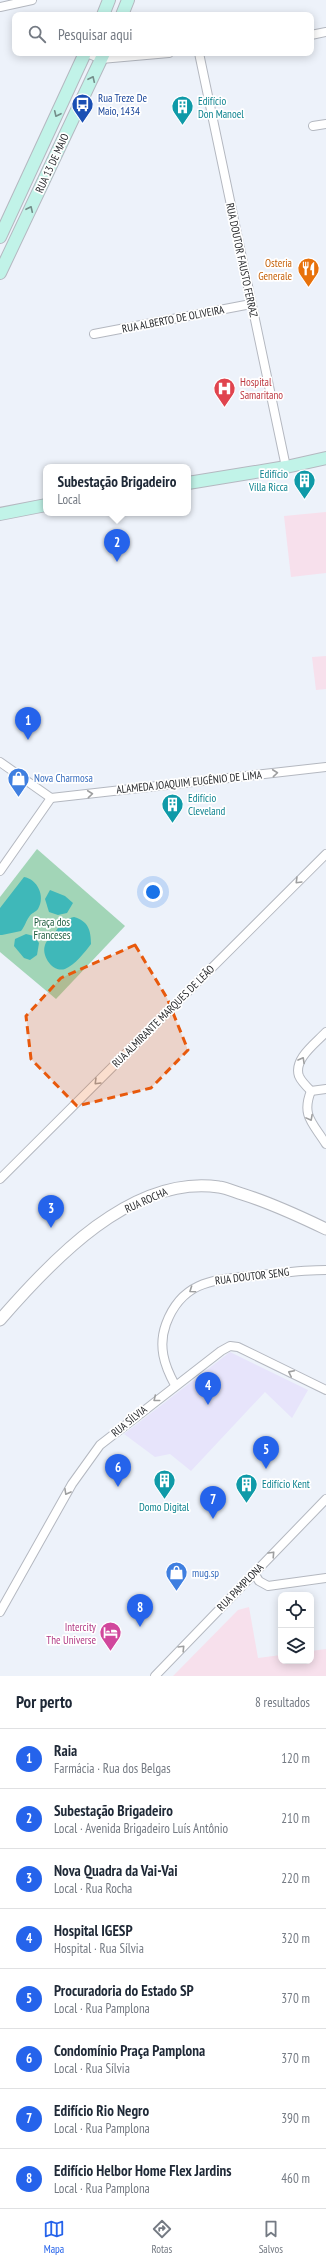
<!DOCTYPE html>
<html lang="pt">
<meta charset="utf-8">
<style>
:root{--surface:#fff;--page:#f6f6f7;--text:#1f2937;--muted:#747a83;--line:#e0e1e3;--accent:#2563eb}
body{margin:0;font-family:"PT Sans Narrow",sans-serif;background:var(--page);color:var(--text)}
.controls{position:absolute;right:12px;bottom:12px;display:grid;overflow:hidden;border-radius:8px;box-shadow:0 2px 10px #0003}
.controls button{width:36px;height:36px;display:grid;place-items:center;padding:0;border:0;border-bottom:1px solid var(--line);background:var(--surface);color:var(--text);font:20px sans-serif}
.you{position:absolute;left:153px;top:892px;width:14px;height:14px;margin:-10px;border:3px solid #fff;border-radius:50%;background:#1a73e8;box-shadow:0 0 0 6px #1a73e833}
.badge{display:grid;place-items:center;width:26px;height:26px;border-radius:50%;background:var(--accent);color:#fff;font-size:13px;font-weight:700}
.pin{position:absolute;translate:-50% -33px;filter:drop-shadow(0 1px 2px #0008)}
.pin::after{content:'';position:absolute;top:21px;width:14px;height:12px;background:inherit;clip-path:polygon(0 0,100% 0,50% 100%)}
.popup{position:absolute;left:43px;top:464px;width:148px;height:52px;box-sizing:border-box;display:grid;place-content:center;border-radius:8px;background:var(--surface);filter:drop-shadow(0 1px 3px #0005);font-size:13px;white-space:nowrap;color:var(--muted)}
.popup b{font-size:15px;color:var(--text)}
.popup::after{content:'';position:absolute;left:50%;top:100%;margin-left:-8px;border:8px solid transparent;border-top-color:var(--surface)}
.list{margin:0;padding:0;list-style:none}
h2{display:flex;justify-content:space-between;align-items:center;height:52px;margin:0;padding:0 16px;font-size:17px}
h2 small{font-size:13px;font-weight:400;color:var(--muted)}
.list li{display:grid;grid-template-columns:26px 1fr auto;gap:12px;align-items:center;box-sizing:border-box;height:60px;padding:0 16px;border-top:1px solid var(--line)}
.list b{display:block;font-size:15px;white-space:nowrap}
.list p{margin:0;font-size:13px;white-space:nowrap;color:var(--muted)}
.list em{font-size:13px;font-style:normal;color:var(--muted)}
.icon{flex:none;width:22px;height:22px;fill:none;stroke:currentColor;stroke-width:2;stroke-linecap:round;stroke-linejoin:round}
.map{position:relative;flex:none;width:326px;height:1676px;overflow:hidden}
.search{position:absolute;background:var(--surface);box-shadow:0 2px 10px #0003;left:12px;right:12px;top:12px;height:44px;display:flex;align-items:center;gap:10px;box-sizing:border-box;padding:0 14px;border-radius:8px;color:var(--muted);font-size:15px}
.sheet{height:532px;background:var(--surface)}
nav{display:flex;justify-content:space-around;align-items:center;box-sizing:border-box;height:56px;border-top:1px solid var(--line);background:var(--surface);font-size:11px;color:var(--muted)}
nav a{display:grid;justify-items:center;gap:2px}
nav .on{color:var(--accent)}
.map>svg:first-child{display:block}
.commercial{fill:#f7e0ec}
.medical{fill:#e7e4fb}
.green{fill:#a2d5b7}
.water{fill:#3fb8b9}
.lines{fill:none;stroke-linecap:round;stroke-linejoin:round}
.minor-casing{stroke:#b4b8c0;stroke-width:10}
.tertiary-casing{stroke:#b4b8c0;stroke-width:13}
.secondary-casing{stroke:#b4b8c0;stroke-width:14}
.minor{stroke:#fff;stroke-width:8}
.tertiary{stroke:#fff;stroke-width:11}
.secondary{stroke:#c1f3e8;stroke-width:12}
.oneway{stroke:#748e8a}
.oneway2{stroke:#9e9fa0}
.marked{fill:#e8590c;fill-opacity:0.2;stroke:#e8590c;stroke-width:3;stroke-dasharray:8 5;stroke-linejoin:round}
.labels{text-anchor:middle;stroke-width:3.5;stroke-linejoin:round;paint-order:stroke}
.transit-label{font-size:11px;fill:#164399;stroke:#fff;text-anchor:start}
.culture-label{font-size:11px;fill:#0d838f;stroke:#fff;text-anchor:start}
.street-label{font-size:11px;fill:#27292c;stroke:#fff}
.food-label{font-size:11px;fill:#c56008;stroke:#fff;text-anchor:end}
.health-label{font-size:11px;fill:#be3a42;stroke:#fff;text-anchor:start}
.shop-label{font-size:11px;fill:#366cbe;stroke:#fff;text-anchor:start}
.park-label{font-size:11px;fill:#1f5d3f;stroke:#fff}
.hotel-label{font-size:11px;fill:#b23c85;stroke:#fff;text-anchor:end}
</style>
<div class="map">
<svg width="326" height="1676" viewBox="0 0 326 1676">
<rect width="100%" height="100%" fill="#edf2fa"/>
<g class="commercial">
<path d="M 326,512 L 326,573 L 291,577 L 284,516 Z"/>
<path d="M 326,656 L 326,689 L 316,690 L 312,657 Z"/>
<path d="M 249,1607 L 258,1658 L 281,1655 L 281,1661 L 311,1661 L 311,1651 L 326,1649 L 326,1676 L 173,1676 L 238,1610 Z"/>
</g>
<path class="medical" d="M 230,1352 L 308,1390 L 292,1418 L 265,1392 L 191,1471 L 170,1454 L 155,1457 L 124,1434 Z"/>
<path class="green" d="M 37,849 L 125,926 L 56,999 L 0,952 L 0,897 Z"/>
<g class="water">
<path d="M 24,877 C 37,879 46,896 38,909 C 36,912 31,913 29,917 C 26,921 25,926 21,931 L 2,935 L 0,935 L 0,908 Z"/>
<path d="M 50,890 L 65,896 L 73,903 L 67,913 L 58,915 L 49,912 L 45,899 Z"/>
<path d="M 74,917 C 88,921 91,930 91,944 C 85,952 75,965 65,969 C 53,973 41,956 45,945 C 47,939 51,938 54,934 C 61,924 62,920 74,917 Z"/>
<path d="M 26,934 L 34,936 L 39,943 L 37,955 L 30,960 L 24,958 L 14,946 L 15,939 Z"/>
</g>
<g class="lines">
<defs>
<g id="minor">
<path d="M 0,7 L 32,0"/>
<path d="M 311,35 L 326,32"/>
<path d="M 87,53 L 101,59 L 169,53"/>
<path d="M 199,53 L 286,467"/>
<path d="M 313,126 L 326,124"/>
<path d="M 94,334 L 251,304"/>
<path d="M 0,762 L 51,798"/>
<path d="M 51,798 L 326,767"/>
<path d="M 0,871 L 51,798"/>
<path d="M 311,1091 C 307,1087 301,1081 299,1076 C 293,1059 316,1043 326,1032"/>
<path d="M 311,1091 C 301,1116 313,1123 326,1144"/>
<path d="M 311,1091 L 326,1089"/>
<path d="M 0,1179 L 326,854"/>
<path d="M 175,1385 C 164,1365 158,1346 166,1324 C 183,1278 218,1280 259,1275 C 281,1273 303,1270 326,1270"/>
<path d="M 254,1573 L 259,1581 L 268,1586 L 326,1578"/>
<path d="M 0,1612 L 72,1484 L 100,1445 L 221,1351 L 230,1346 L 238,1347 L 326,1390"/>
<path d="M 155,1676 L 326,1499"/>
</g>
<path id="tertiary" d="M 0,1320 C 51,1261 132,1174 219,1187 C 227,1188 235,1192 242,1194 C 271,1203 299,1216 326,1229"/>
<g id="secondary">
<path d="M 103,15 L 109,0"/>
<path d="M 122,15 L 128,0"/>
<path d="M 0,237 L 85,53"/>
<path d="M 0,273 L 104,53"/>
<path d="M 188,483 L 286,467 L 326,458"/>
<path d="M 0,514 L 46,505"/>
</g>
</defs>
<use href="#minor" class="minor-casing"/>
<use href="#tertiary" class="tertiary-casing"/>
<use href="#secondary" class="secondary-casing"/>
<use href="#minor" class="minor"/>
<use href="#tertiary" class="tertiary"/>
<use href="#secondary" class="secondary"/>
</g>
<defs><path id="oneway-chevron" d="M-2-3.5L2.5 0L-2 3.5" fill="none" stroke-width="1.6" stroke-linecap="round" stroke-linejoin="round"/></defs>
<g class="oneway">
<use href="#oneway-chevron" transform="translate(92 79) rotate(-65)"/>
<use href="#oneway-chevron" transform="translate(57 114) rotate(115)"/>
<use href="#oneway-chevron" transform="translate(30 209) rotate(-65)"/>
</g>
<g class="oneway2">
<use href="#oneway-chevron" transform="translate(275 773) rotate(-6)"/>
<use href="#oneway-chevron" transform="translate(90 794) rotate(-6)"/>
<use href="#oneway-chevron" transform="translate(298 881) rotate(135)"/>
<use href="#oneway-chevron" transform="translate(302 1060) rotate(-61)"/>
<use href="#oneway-chevron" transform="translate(97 1082) rotate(135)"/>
<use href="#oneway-chevron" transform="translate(310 1118) rotate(62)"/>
<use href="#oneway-chevron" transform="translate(192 1290) rotate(145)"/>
<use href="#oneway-chevron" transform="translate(291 1373) rotate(-154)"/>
<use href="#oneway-chevron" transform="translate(156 1399) rotate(141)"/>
<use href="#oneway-chevron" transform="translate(67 1492) rotate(119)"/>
<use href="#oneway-chevron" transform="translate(272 1554) rotate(-47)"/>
<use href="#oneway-chevron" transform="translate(182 1648) rotate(-46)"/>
</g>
<path class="marked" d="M 135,945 L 167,998 L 188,1050 L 151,1088 L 77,1106 L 31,1059 L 26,1016 L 61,978 Z"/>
<defs>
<symbol id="bus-pin" viewBox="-11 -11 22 30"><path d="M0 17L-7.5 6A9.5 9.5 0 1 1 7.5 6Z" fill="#1a4fb4" stroke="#fff"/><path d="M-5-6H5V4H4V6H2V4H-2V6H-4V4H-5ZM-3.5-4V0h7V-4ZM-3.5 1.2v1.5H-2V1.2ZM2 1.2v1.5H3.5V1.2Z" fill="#fff"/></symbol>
<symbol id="building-pin" viewBox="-11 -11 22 30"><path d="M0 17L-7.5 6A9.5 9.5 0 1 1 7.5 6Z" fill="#0f9aa8" stroke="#fff"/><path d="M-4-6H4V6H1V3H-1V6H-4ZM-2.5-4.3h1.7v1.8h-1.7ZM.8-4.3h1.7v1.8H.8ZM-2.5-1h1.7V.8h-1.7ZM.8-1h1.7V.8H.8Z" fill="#fff"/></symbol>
<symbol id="restaurant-pin" viewBox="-11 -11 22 30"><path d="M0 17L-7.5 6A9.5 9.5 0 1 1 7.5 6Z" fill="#e8710a" stroke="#fff"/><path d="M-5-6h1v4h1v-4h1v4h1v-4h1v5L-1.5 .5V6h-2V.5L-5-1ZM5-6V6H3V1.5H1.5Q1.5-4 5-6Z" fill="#fff"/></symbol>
<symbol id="hospital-pin" viewBox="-11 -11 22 30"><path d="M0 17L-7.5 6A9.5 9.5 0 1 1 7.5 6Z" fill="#e0444e" stroke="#fff"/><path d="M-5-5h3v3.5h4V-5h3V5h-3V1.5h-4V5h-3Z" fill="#fff"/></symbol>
<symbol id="shop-pin" viewBox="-11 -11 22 30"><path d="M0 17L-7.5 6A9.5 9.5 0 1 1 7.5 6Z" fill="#3f7fe0" stroke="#fff"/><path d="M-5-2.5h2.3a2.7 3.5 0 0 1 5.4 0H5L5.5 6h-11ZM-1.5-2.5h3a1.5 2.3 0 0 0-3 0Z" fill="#fff"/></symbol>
<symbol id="hotel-pin" viewBox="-11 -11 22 30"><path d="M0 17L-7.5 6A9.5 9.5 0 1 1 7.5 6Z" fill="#d1479c" stroke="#fff"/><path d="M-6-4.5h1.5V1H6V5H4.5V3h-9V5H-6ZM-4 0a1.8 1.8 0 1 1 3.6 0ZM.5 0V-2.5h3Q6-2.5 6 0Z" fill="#fff"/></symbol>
</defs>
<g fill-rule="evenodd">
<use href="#bus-pin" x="70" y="92" width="25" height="34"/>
<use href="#building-pin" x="170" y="94" width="25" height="34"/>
<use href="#restaurant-pin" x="296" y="256" width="25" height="34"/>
<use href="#hospital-pin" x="212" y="376" width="25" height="34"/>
<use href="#building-pin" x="292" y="468" width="25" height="34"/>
<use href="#shop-pin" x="6" y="766" width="25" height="34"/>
<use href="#building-pin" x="160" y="792" width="25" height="34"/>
<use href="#building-pin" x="152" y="1468" width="25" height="34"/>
<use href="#building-pin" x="234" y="1472" width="25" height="34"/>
<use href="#shop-pin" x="164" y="1560" width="25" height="34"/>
<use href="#hotel-pin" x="98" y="1620" width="25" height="34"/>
</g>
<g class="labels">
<g class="transit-label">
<text x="98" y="102">Rua Treze De<tspan x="98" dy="13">Maio, 1434</tspan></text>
</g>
<g class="culture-label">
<text x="198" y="105">Edifício<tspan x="198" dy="13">Don Manoel</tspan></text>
<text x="288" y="478" text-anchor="end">Edifício<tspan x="288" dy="13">Villa Ricca</tspan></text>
<text x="188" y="802">Edifício<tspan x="188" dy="13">Cleveland</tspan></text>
<text x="262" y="1488">Edifício Kent</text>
<text x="164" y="1511" text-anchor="middle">Domo Digital</text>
</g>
<g class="street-label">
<text transform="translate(52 163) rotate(-65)" y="4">RUA 13 DE MAIO</text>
<text transform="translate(242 260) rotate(78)" y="4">RUA DOUTOR FAUSTO FERRAZ</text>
<text transform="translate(173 319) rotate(-11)" y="4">RUA ALBERTO DE OLIVEIRA</text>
<text transform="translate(189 782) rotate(-6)" y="4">ALAMEDA JOAQUIM EUGÊNIO DE LIMA</text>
<text transform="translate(163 1016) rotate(-45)" y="4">RUA ALMIRANTE MARQUES DE LEÃO</text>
<text transform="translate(146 1200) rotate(-24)" y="4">RUA ROCHA</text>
<text transform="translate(252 1276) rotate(-7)" y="4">RUA DOUTOR SENG</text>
<text transform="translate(129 1421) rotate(-39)" y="4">RUA SÍLVIA</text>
<text transform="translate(240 1587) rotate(-46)" y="4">RUA PAMPLONA</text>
</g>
<g class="food-label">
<text x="292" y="267">Osteria<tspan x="292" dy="13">Generale</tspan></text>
</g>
<g class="health-label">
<text x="240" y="386">Hospital<tspan x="240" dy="13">Samaritano</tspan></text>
</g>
<g class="shop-label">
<text x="34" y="782">Nova Charmosa</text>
<text x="192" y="1577">mug.sp</text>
</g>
<g class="park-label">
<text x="52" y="926">Praça dos<tspan x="52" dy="13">Franceses</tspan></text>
</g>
<g class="hotel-label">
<text x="96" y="1631">Intercity<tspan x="96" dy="13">The Universe</tspan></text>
</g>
</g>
</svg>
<div class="controls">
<button><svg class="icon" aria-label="locate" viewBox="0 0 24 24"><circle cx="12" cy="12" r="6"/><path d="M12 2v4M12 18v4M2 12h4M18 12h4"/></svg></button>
<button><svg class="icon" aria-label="layers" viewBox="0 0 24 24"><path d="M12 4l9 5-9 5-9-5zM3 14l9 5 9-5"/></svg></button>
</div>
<div class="you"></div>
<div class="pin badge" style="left:28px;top:740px">1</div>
<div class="pin badge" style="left:117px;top:562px">2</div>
<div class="popup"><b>Subestação Brigadeiro</b>Local</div>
<div class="pin badge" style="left:51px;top:1228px">3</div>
<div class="pin badge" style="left:208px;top:1405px">4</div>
<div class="pin badge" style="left:266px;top:1469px">5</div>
<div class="pin badge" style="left:118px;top:1487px">6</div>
<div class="pin badge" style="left:213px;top:1519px">7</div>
<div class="pin badge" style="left:140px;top:1627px">8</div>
<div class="search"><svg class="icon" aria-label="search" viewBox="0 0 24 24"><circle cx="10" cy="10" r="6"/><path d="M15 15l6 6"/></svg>Pesquisar aqui</div>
</div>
<section class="sheet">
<h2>Por perto<small>8 resultados</small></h2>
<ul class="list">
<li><span class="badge">1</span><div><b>Raia</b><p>Farmácia · Rua dos Belgas</p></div><em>120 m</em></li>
<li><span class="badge">2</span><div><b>Subestação Brigadeiro</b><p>Local · Avenida Brigadeiro Luís Antônio</p></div><em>210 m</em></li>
<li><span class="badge">3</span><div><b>Nova Quadra da Vai-Vai</b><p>Local · Rua Rocha</p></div><em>220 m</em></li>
<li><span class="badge">4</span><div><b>Hospital IGESP</b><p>Hospital · Rua Sílvia</p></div><em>320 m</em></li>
<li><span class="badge">5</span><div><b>Procuradoria do Estado SP</b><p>Local · Rua Pamplona</p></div><em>370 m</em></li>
<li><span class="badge">6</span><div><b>Condomínio Praça Pamplona</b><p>Local · Rua Sílvia</p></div><em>370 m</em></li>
<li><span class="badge">7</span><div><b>Edifício Rio Negro</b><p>Local · Rua Pamplona</p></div><em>390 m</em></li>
<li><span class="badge">8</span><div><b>Edifício Helbor Home Flex Jardins</b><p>Local · Rua Pamplona</p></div><em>460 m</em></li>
</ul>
</section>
<nav>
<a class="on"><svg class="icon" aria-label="map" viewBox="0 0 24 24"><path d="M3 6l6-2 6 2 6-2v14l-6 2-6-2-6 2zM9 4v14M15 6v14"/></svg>Mapa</a>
<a><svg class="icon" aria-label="directions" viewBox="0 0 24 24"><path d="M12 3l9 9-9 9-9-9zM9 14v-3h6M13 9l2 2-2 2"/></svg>Rotas</a>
<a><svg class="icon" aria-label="saved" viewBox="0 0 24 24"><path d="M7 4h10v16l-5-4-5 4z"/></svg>Salvos</a>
</nav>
